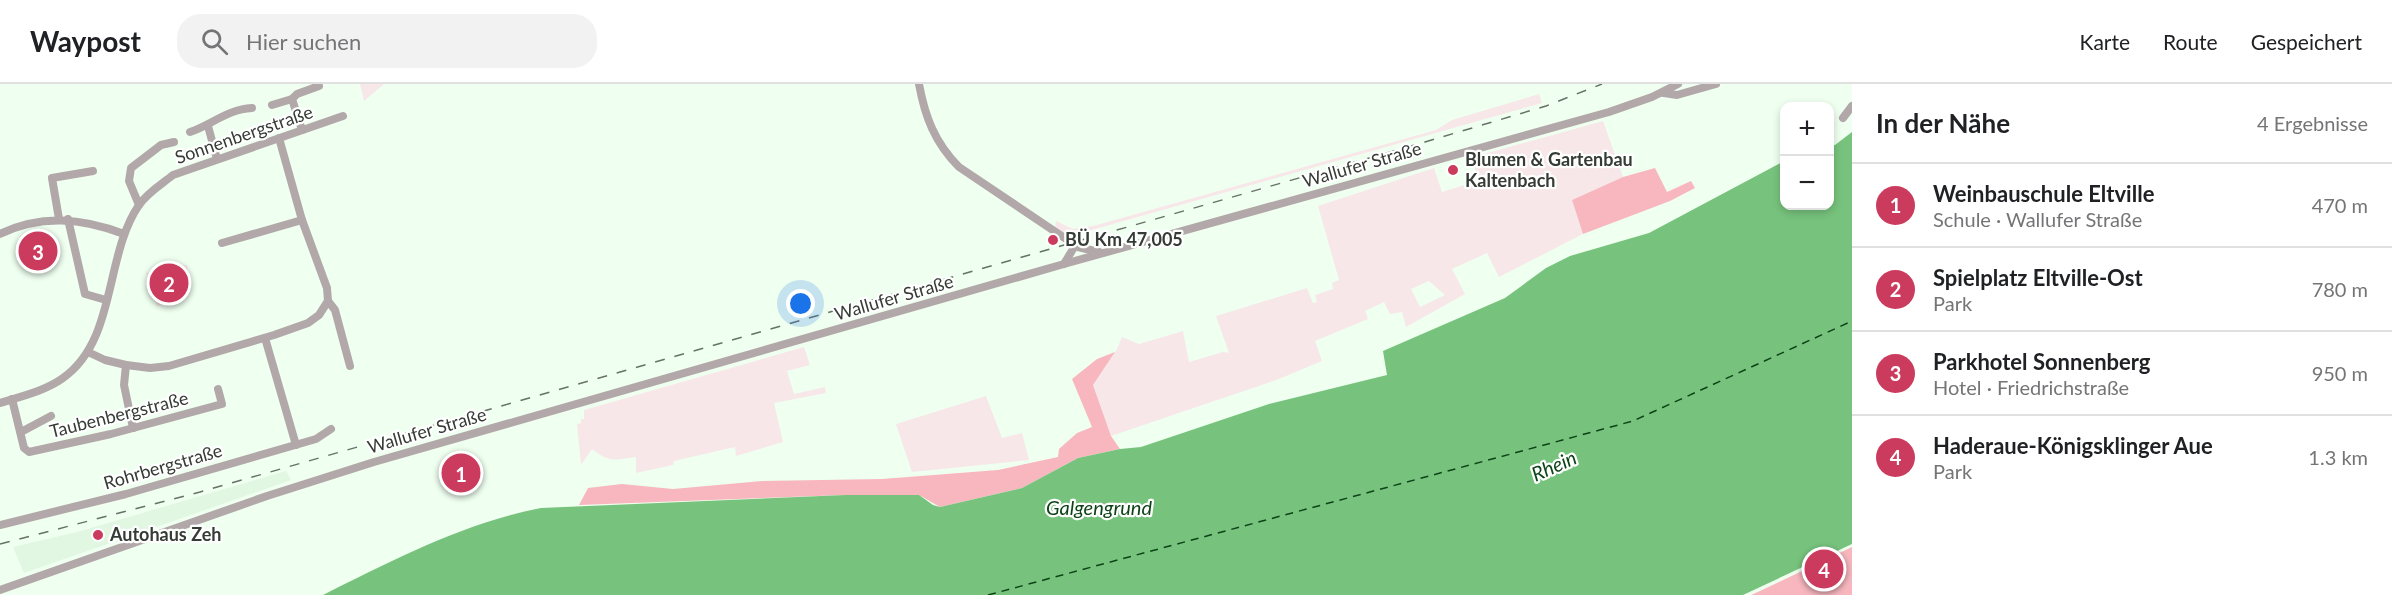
<!DOCTYPE html>
<html lang="de">
<meta charset="utf-8">
<style>
:root{--surface:#fff;--page:#f2f2f2;--text:#202124;--muted:#757577;--line:#e0e0e0;--accent:#cb3b5d}
body{margin:0;font-family:Lato,sans-serif;background:var(--page);color:var(--text)}
.controls{position:absolute;right:18px;top:18px;display:grid;overflow:hidden;border-radius:12px;box-shadow:0 3px 9px #0003}
.controls button{width:54px;height:54px;display:grid;place-items:center;padding:0;border:0;border-bottom:2px solid var(--line);background:var(--surface);color:var(--text);font:30px sans-serif}
.you{position:absolute;left:801px;top:220px;width:21px;height:21px;margin:-15px;border:4px solid #fff;border-radius:50%;background:#1a73e8;box-shadow:0 0 0 9px #1a73e833}
.badge{display:grid;place-items:center;width:39px;height:39px;border-radius:50%;background:var(--accent);color:#fff;font-size:20px;font-weight:700}
.pin{position:absolute;translate:-50% -50%;border:3px solid #fff;box-shadow:0 2px 6px #0006}
.list{margin:0;padding:0;list-style:none}
h2{display:flex;justify-content:space-between;align-items:center;height:78px;margin:0;padding:0 24px;font-size:26px}
h2 small{font-size:20px;font-weight:400;color:var(--muted)}
.list li{display:grid;grid-template-columns:39px 1fr auto;gap:18px;align-items:center;box-sizing:border-box;height:84px;padding:0 24px;border-top:2px solid var(--line)}
.list b{display:block;font-size:22px;white-space:nowrap}
.list p{margin:0;font-size:20px;white-space:nowrap;color:var(--muted)}
.list em{font-size:20px;font-style:normal;color:var(--muted)}
.icon{flex:none;width:33px;height:33px;fill:none;stroke:currentColor;stroke-width:2;stroke-linecap:round;stroke-linejoin:round}
.map{position:relative;flex:none;width:1852px;height:511px;overflow:hidden}
header{display:flex;align-items:center;gap:36px;box-sizing:border-box;height:84px;padding:0 30px;background:var(--surface);border-bottom:2px solid var(--line)}
header strong{font-size:28px}
nav{display:flex;gap:33px;margin-inline-start:auto;font-size:21px}
.search{width:420px;height:54px;background:var(--page);display:flex;align-items:center;gap:15px;box-sizing:border-box;padding:0 21px;border-radius:24px;color:var(--muted);font-size:22px}
main{display:flex}
aside{flex:1;background:var(--surface)}
.map>svg:first-child{display:block}
.built{fill:#e1f7e2}
.green{fill:#f8e7e9;fill-rule:evenodd}
.forest{fill:#f8b7bf}
.water{fill:#77c37d}
.lines{fill:none;stroke-linecap:round;stroke-linejoin:round}
.ferry{stroke:#0d4417;stroke-width:1.5;stroke-dasharray:8 6;stroke-linecap:butt}
.minor{stroke:#b2a8a9;stroke-width:8}
.rail{stroke:#687168;stroke-width:1.5;stroke-dasharray:10 10;stroke-linecap:butt}
.poi-dot{fill:#cb3b5d;stroke:#fff;stroke-width:2}
.labels{text-anchor:middle;stroke-width:4.5;stroke-linejoin:round;paint-order:stroke}
.street-label{font-size:18px;fill:#353b35;stroke:#fff}
.poi-label{font-size:18px;font-weight:bold;fill:#353b35;stroke:#fff;text-anchor:start}
.water-label{font-size:20px;font-style:italic;fill:#0d4417;stroke:#fff}
</style>
<header>
<strong>Waypost</strong>
<div class="search"><svg class="icon" aria-label="search" viewBox="0 0 24 24"><circle cx="10" cy="10" r="6"/><path d="M15 15l6 6"/></svg>Hier suchen</div>
<nav><a>Karte</a><a>Route</a><a>Gespeichert</a></nav>
</header>
<main>
<div class="map">
<svg width="1852" height="511" viewBox="0 0 1852 511">
<rect width="100%" height="100%" fill="#effff0"/>
<path class="built" d="M 286,387 L 291,396 L 24,489 L 13,463 L 77,448 Z"/>
<g class="green">
<path d="M 360,0 L 384,0 L 364,17 Z"/>
<path d="M 1539,10 L 1542,19 L 1081,149 L 1066,152 L 1055,145 L 1056,137 L 1073,145 L 1093,142 L 1436,46 L 1452,36 Z"/>
<path d="M 1603,37 L 1623,93 L 1572,116 L 1583,150 L 1499,193 L 1487,169 L 1452,185 L 1465,210 L 1406,243 L 1402,228 L 1390,230 L 1384,218 L 1365,227 L 1368,235 L 1315,257 L 1322,277 L 1279,295 L 1111,352 L 1093,301 L 1117,265 L 1122,253 L 1139,260 L 1183,247 L 1189,278 L 1223,268 L 1229,269 L 1216,232 L 1307,204 L 1313,219 L 1317,218 L 1315,211 L 1333,205 L 1332,199 L 1339,196 L 1318,122 L 1434,84 L 1442,108 L 1477,97 L 1473,73 ZM 1429,197 L 1445,211 L 1420,223 L 1411,205 Z"/>
<path d="M 187,181 L 190,210 L 157,222 L 146,189 Z"/>
<path d="M 804,263 L 810,281 L 787,287 L 794,310 L 825,303 L 826,309 L 774,319 L 783,358 L 736,372 L 735,363 L 674,377 L 673,381 L 636,389 L 636,373 C 614,376 610,379 592,365 L 581,381 L 577,340 L 581,339 L 581,335 L 584,335 L 584,326 Z"/>
<path d="M 986,312 L 1002,354 L 1022,349 L 1029,376 L 912,388 L 896,340 Z"/>
</g>
<g class="forest">
<path d="M 1655,84 L 1667,108 L 1691,97 L 1695,104 L 1670,117 L 1583,150 L 1572,116 L 1623,93 Z"/>
<path d="M 1115,268 L 1093,301 L 1111,352 L 1120,365 L 1078,374 L 1022,404 L 940,423 L 919,411 L 845,411 L 579,421 L 588,404 L 622,400 L 673,405 L 762,397 L 882,395 L 998,386 L 1058,373 L 1059,365 L 1077,349 L 1092,343 L 1072,295 L 1097,275 Z"/>
<path d="M 1852,463 L 1852,511 L 1751,511 L 1760,507 Z"/>
</g>
<path class="water" d="M 1852,48 L 1852,460 L 1743,511 L 323,511 C 393,476 464,439 541,424 L 845,411 L 919,411 L 933,421 L 940,423 L 1022,404 L 1078,374 L 1120,365 L 1141,363 L 1269,320 L 1387,291 L 1383,267 L 1505,214 L 1546,184 L 1570,172 L 1649,149 L 1784,77 L 1784,122 L 1830,122 L 1830,62 L 1835,61 Z"/>
<g class="lines">
<path class="ferry" d="M 988,511 L 1633,337 L 1852,237"/>
<g class="minor">
<path d="M 919,0 C 925,33 935,59 959,83 L 1078,163 L 1099,168"/>
<path d="M 1664,9 L 1677,11 L 1716,0"/>
<path d="M 272,21 L 292,15"/>
<path d="M 1843,34 L 1852,22"/>
<path d="M 208,42 L 217,75"/>
<path d="M 302,46 L 292,15 L 297,10 L 319,2"/>
<path d="M 190,48 C 211,41 228,25 252,24"/>
<path d="M 139,121 L 129,97 L 131,84 L 161,61 L 174,58"/>
<path d="M 59,135 L 52,94 L 93,87"/>
<path d="M 68,135 L 85,210 L 106,216"/>
<path d="M 0,150 C 41,130 82,134 124,150"/>
<path d="M 222,159 L 302,136"/>
<path d="M 1064,180 L 1073,165"/>
<path d="M 328,217 L 335,226 L 350,282"/>
<path d="M 265,254 L 296,361"/>
<path d="M 88,268 L 105,276 L 126,281 L 150,284 L 169,282 L 274,251 L 308,239 L 319,231 L 328,217 L 327,204 L 302,136 L 279,54"/>
<path d="M 126,281 L 124,301 L 133,344"/>
<path d="M 12,315 L 24,364 L 29,368 L 111,350 L 222,320 L 218,305"/>
<path d="M 0,319 C 22,312 45,307 63,294 C 117,256 104,172 139,121 C 148,108 162,100 173,91 L 343,32"/>
<path d="M 21,348 L 51,332"/>
<path d="M 0,441 L 126,410 L 316,355 L 331,345"/>
<path d="M 0,506 L 267,412 L 374,378 L 1064,180 L 1609,28 L 1652,13 L 1678,0"/>
</g>
<path class="rail" d="M 0,460 L 200,408 L 1425,58 L 1546,22 L 1602,0"/>
</g>
<g class="poi-dot">
<circle cx="1453" cy="86" r="6"/>
<circle cx="1053" cy="156" r="6"/>
<circle cx="98" cy="451" r="6"/>
</g>
<g class="labels">
<g class="street-label">
<text transform="translate(244 51) rotate(-19)" y="6">Sonnenbergstraße</text>
<text transform="translate(1362 81) rotate(-16)" y="6">Wallufer Straße</text>
<text transform="translate(894 214) rotate(-16)" y="6">Wallufer Straße</text>
<text transform="translate(119 331) rotate(-14)" y="6">Taubenbergstraße</text>
<text transform="translate(427 347) rotate(-16)" y="6">Wallufer Straße</text>
<text transform="translate(163 383) rotate(-16)" y="6">Rohrbergstraße</text>
</g>
<g class="poi-label">
<text x="1465" y="82">Blumen &amp; Gartenbau<tspan x="1465" dy="21">Kaltenbach</tspan></text>
<text x="1065" y="162">BÜ Km 47,005</text>
<text x="110" y="457">Autohaus Zeh</text>
</g>
<g class="water-label">
<text transform="translate(1554 382) rotate(-24)" y="7">Rhein</text>
<text x="1099" y="431">Galgengrund</text>
</g>
</g>
</svg>
<div class="controls">
<button>+</button>
<button>−</button>
</div>
<div class="you"></div>
<div class="pin badge" style="left:461px;top:389px">1</div>
<div class="pin badge" style="left:169px;top:199px">2</div>
<div class="pin badge" style="left:38px;top:167px">3</div>
<div class="pin badge" style="left:1824px;top:485px">4</div>
</div>
<aside>
<h2>In der Nähe<small>4 Ergebnisse</small></h2>
<ul class="list">
<li><span class="badge">1</span><div><b>Weinbauschule Eltville</b><p>Schule · Wallufer Straße</p></div><em>470 m</em></li>
<li><span class="badge">2</span><div><b>Spielplatz Eltville-Ost</b><p>Park</p></div><em>780 m</em></li>
<li><span class="badge">3</span><div><b>Parkhotel Sonnenberg</b><p>Hotel · Friedrichstraße</p></div><em>950 m</em></li>
<li><span class="badge">4</span><div><b>Haderaue-Königsklinger Aue</b><p>Park</p></div><em>1.3 km</em></li>
</ul>
</aside>
</main>
